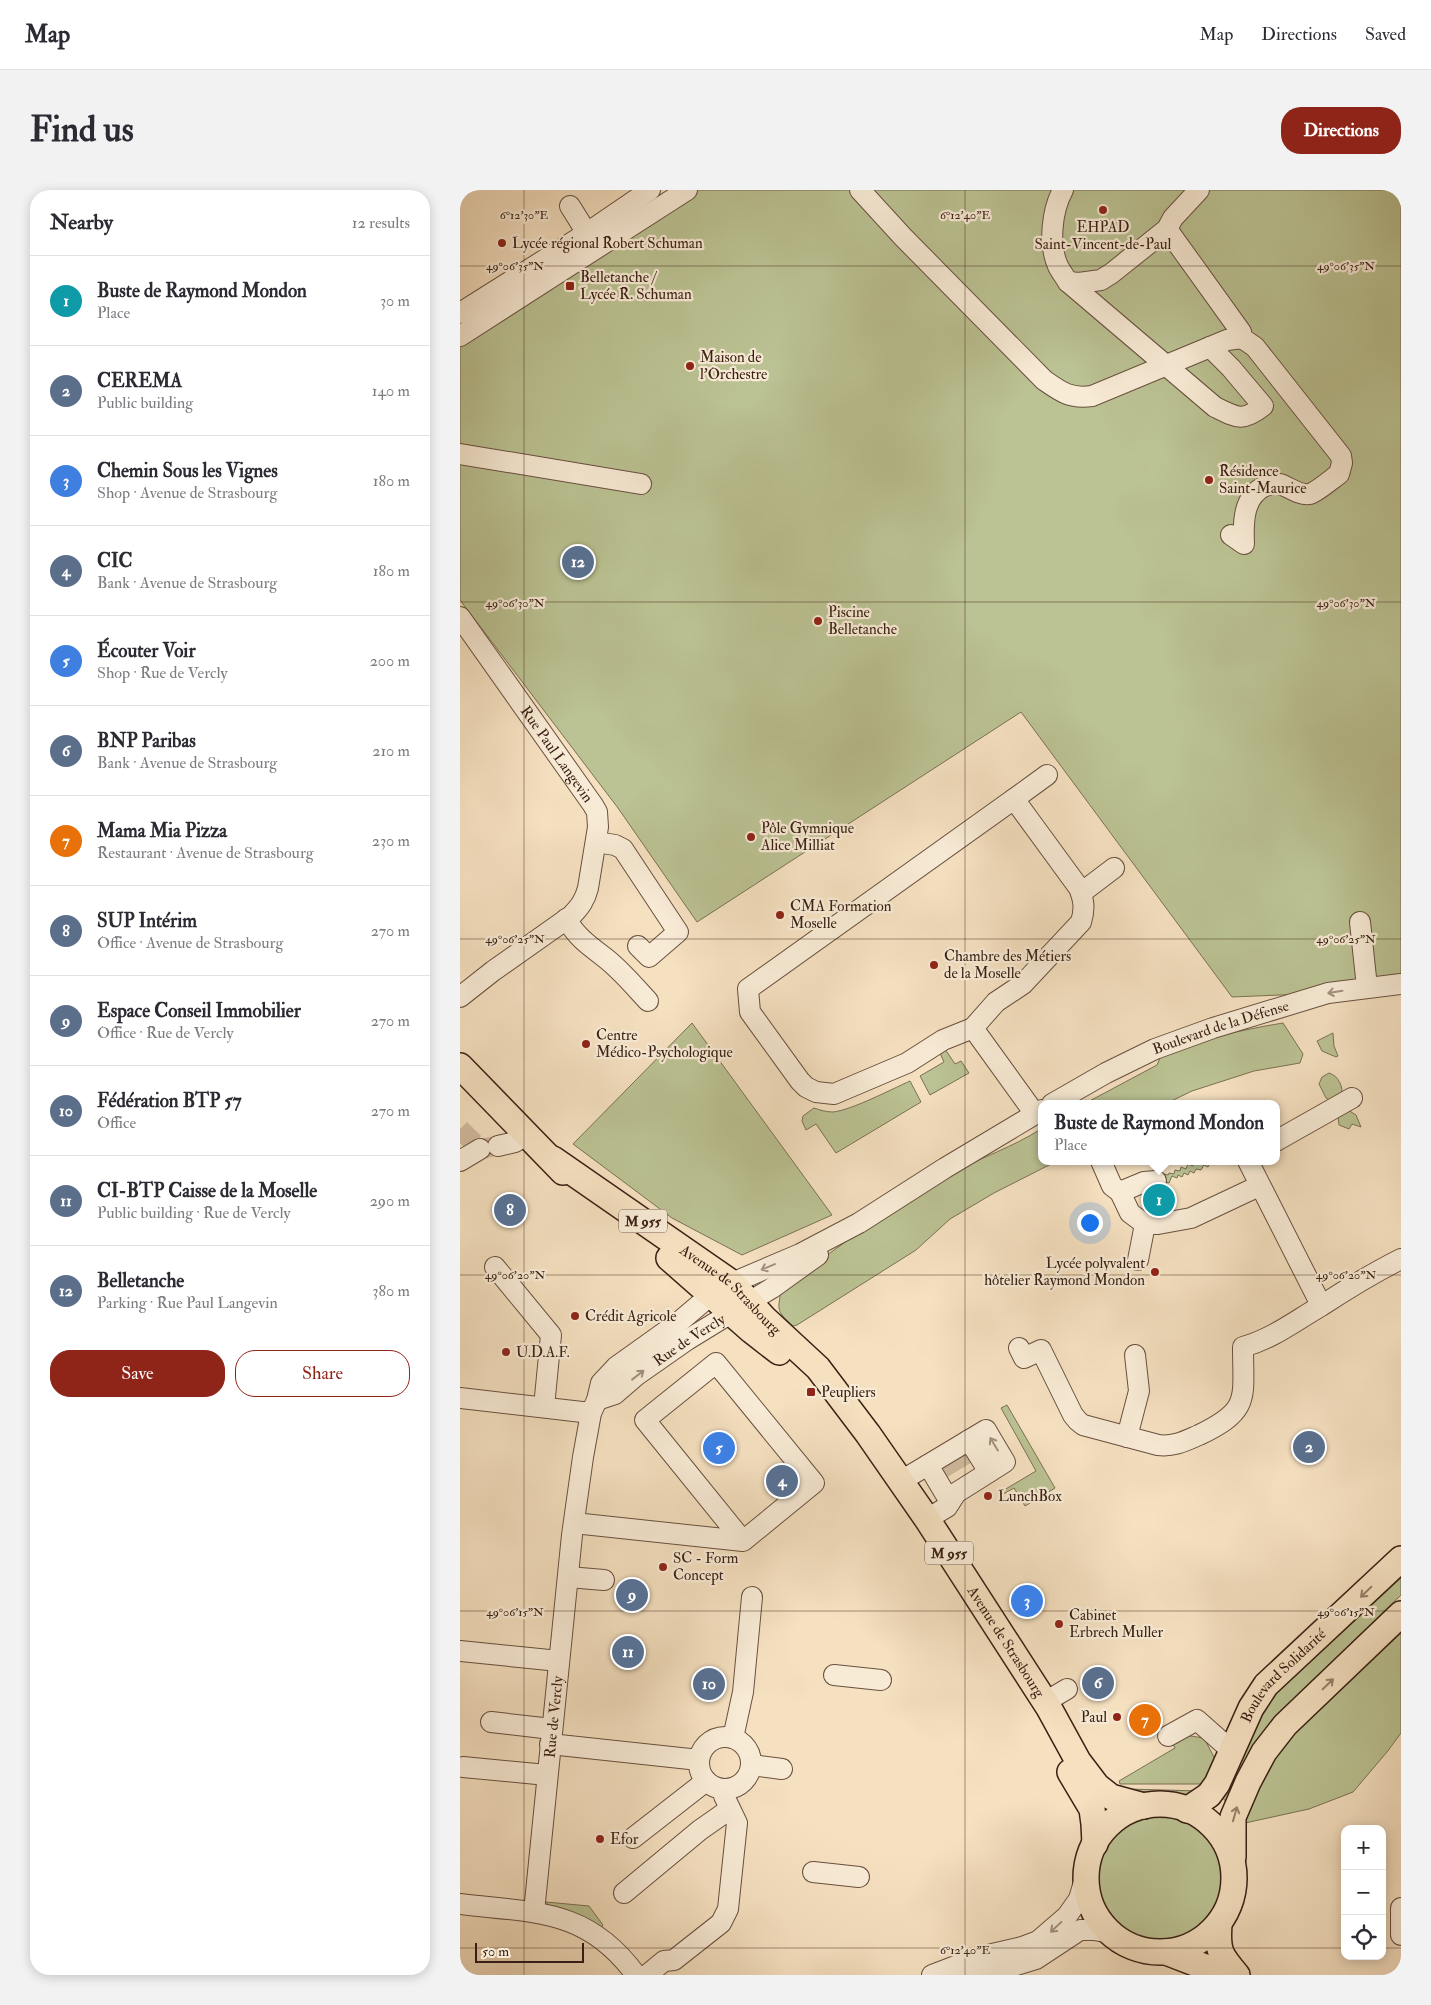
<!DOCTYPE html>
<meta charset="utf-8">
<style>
:root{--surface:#fff;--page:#f2f2f3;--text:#2b2b33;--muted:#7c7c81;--line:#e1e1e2;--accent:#8f2418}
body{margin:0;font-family:"IM FELL Double Pica",serif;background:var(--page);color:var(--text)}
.controls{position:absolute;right:15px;bottom:15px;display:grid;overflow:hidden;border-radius:10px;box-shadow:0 2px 12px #0003}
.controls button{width:45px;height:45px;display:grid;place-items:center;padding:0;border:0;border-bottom:1px solid var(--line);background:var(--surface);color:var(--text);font:25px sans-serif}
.scale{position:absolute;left:15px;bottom:12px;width:109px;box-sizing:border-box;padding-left:5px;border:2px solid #3a2014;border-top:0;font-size:14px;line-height:18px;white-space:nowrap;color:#3a2014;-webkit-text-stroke:4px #f8ebd6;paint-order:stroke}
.you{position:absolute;left:629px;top:1032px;width:18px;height:18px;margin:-12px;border:4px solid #fff;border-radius:50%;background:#1a73e8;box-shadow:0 0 0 8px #1a73e833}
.badge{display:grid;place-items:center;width:32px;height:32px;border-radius:50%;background:var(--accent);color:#fff;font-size:16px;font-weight:700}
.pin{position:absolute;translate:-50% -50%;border:2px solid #fff;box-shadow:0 1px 5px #0006}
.popup{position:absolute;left:578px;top:910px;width:242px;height:65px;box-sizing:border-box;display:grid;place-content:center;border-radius:10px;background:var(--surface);filter:drop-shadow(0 1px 4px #0005);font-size:16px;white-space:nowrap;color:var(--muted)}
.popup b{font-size:19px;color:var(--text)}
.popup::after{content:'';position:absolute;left:50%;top:100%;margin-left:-10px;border:10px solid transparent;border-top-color:var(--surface)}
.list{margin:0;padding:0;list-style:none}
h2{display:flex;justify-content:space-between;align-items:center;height:65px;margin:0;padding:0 20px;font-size:21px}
h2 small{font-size:16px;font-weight:400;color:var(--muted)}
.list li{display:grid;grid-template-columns:32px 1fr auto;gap:15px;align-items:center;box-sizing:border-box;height:90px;padding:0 20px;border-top:1px solid var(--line)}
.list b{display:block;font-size:19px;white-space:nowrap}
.list p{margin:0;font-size:16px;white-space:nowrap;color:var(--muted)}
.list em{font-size:16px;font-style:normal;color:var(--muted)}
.actions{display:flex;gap:10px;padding:15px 20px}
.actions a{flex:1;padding:11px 0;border:1px solid var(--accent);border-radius:20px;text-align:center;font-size:18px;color:var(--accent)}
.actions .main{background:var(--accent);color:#fff}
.icon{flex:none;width:28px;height:28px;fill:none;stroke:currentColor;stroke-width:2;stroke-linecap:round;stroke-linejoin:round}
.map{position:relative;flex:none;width:941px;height:1785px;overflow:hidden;border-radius:20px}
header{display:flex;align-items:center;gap:30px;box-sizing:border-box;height:70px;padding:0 25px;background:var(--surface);border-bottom:1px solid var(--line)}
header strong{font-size:24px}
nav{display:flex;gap:28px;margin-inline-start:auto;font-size:18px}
.intro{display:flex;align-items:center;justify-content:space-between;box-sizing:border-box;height:120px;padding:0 30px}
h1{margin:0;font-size:35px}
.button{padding:12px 22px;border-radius:20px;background:var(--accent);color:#fff;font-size:18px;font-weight:700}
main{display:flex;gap:30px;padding:0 30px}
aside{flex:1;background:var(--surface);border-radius:20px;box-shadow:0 2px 12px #0003}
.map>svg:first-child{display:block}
.green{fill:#bbc293;stroke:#7a7154}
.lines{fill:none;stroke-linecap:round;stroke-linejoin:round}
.minor-tunnel{stroke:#d0ba9e;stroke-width:20;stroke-dasharray:20 10;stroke-linecap:butt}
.minor-casing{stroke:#69503f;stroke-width:22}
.major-casing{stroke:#3a2014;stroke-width:28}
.minor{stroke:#f8ebd6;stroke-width:20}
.major{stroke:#f5e0c0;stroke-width:25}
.oneway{stroke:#a2907f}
.oneway2{stroke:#98806a}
.ticks{fill:none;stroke:#3a2014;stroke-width:1;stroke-opacity:0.45}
.poi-dot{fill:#8f2418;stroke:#f8ebd6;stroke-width:2}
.labels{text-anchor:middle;stroke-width:4.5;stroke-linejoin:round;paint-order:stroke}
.shield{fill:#f8ebd6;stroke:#735d4e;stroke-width:1}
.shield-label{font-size:14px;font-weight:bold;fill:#3a2014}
.poi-label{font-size:15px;fill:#3a2014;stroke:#f8ebd6;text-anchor:start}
.street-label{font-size:15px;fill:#3a2014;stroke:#f8ebd6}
.ticks-label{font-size:12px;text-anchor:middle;fill:#3a2014;stroke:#f8ebd6;stroke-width:4.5;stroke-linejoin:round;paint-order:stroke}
</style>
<header>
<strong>Map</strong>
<nav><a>Map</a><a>Directions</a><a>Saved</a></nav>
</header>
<div class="intro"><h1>Find us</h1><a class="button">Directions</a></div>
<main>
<aside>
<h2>Nearby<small>12 results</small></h2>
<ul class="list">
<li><span class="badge" style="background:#0f9aa8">1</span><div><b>Buste de Raymond Mondon</b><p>Place</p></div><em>30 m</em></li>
<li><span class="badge" style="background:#5c6f8a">2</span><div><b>CEREMA</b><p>Public building</p></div><em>140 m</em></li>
<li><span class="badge" style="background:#3f7fe0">3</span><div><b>Chemin Sous les Vignes</b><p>Shop · Avenue de Strasbourg</p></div><em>180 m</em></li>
<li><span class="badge" style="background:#5c6f8a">4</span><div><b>CIC</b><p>Bank · Avenue de Strasbourg</p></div><em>180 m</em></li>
<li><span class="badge" style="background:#3f7fe0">5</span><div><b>Écouter Voir</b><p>Shop · Rue de Vercly</p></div><em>200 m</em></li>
<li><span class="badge" style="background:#5c6f8a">6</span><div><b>BNP Paribas</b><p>Bank · Avenue de Strasbourg</p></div><em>210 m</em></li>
<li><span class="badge" style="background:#e8710a">7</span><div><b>Mama Mia Pizza</b><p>Restaurant · Avenue de Strasbourg</p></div><em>230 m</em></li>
<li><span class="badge" style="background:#5c6f8a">8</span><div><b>SUP Intérim</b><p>Office · Avenue de Strasbourg</p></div><em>270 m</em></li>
<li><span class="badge" style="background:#5c6f8a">9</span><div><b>Espace Conseil Immobilier</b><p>Office · Rue de Vercly</p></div><em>270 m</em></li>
<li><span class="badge" style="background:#5c6f8a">10</span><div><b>Fédération BTP 57</b><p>Office</p></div><em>270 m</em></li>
<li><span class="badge" style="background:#5c6f8a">11</span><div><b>CI-BTP Caisse de la Moselle</b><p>Public building · Rue de Vercly</p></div><em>290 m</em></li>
<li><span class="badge" style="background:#5c6f8a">12</span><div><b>Belletanche</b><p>Parking · Rue Paul Langevin</p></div><em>380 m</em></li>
</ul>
<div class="actions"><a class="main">Save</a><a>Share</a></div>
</aside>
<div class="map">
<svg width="941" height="1785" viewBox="0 0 941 1785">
<rect width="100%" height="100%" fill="#f5e0c0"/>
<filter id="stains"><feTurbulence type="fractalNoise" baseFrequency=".004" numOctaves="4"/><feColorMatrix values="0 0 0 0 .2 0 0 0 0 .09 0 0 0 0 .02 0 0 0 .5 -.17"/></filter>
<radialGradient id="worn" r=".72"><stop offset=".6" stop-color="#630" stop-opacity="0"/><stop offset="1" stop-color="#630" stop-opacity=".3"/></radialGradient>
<g class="green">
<path d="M 227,0 L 941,0 L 941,794 L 868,803 L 772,807 L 561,522 L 237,732 L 158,618 L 0,410 L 0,146 Z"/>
<path d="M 232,833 L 372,1025 L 282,1065 L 212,1028 L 113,954 Z"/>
<path d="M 823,833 L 843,864 L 840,873 L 794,881 L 732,901 L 705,914 L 624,914 L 697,875 L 701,866 C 741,849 780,840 823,833 Z"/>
<path d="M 873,843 L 874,856 L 878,866 L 876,867 L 862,861 L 857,851 Z"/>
<path d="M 485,859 L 495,874 L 501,871 L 509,883 L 470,905 L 460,886 L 484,872 L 480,863 Z"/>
<path d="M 869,883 C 879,886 883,897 882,906 L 869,910 L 866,908 L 859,894 L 862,887 Z"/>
<path d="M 450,891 L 461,912 L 376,963 L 356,934 L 346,940 L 342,931 L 343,926 L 354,918 C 360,920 366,922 373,922 C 392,920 432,899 450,891 Z"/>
<path d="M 888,920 L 896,925 L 901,937 L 892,934 L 889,939 L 879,935 L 878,926 Z"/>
<path d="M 581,939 L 582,971 L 597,971 L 534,1003 L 490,1029 L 456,1060 L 337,1135 L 333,1136 C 314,1119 319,1120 321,1098 C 377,1059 432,1015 492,983 C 522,967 553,957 581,939 Z"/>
<path d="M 740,971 L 756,971 L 755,975 L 750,973 L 748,977 L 744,975 L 741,980 L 736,979 L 734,983 L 730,981 L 728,985 L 724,983 L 722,987 L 718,985 L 717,988 L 712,986 L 709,993 L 705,992 L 703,987 L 704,984 L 708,985 L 709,983 L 714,984 L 715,980 L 720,981 L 721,977 L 726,979 L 728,974 L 733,976 L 734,972 L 739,973 Z"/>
<path d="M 547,1215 L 595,1298 L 565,1316 L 554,1298 L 540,1306 L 539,1303 L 576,1281 L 541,1218 Z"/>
<path d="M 941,1380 L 941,1405 L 836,1506 L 804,1544 L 769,1615 L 761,1606 L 787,1547 L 820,1495 Z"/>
<path d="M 941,1424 L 941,1543 L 927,1562 L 893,1602 L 849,1619 L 785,1633 L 788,1592 Z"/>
<path d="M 724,1545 L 744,1548 L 756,1571 L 743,1594 L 660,1594 L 659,1591 L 715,1558 L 710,1549 L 712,1549 L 716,1554 Z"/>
<path d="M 669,1599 L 739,1601 L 724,1608 L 705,1606 L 686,1607 Z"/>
<circle cx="700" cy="1689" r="63"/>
<path d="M 86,1712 L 129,1716 L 143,1735 L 141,1738 L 91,1718 Z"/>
</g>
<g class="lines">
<g class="minor-tunnel">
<path d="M 0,939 L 20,959 L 37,956"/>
<path d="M 500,1256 L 520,1288"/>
<path d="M 485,1265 L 505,1297"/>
</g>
<defs>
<g id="minor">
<path d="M 400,0 L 443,47 L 584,190 C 601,202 610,209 632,206 L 767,150 L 782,148 L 795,157 L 881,266 L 882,273 L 879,284 C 872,289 858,301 850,304 C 840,306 829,297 820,294 C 814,293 811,294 805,296 C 783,306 783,333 784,354 L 771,345"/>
<path d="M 603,0 C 592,20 588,54 598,76 C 601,82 605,87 608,92 L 755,217 C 777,228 783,232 803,216 L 771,178 L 750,157"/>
<path d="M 110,16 L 133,53"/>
<path d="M 707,39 L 781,142 L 782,148"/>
<path d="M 608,92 L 619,93 L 641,90 L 652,83 L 707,39 L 713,28 L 739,0"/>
<path d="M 0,123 L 127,43 L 190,0"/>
<path d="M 0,146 L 227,0"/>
<path d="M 0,264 L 181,294"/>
<path id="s1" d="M 0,427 L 133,615 L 137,622 L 138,637 L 128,698 C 125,710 120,717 111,726 L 33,781 L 0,807"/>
<path d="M 554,609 L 619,698 C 624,710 625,719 621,732 L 563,794 L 536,812 L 513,838 L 483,850 L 447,873 L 374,904 L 356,902 L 346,897 L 340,891 L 290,822 L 288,799 Z"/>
<path d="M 554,609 L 587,585"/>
<path d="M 136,652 L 155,655 L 163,659 L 218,742 L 189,767 L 178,756"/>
<path d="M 621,703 L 654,678"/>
<path d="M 106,729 C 118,748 127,754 144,767 C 160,779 174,796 188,811"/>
<path d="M 900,732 L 907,797"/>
<path d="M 513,838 L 575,924"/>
<path id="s2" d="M 592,914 L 646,883 L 695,859 L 753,838 L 868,803 L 941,794"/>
<path d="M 816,951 L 892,908"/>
<path d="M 38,956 L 55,952 L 67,943"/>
<path d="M 0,971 L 20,959"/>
<path d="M 641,971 L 652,996 L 660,1002 L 670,1023 L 685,1034 L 698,1034 L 731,1028 L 799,996"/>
<path d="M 788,971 L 861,1115"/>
<path d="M 660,1002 L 684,992 L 696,991"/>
<path d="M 678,1070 L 685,1034"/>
<path d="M 35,1077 L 91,1145 L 84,1217"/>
<path d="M 559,1158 L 564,1168 L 581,1160 L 613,1225 L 618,1231 L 623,1235 L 698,1255 C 714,1257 725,1251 739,1245 C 791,1220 783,1209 783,1157 C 812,1149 835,1131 861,1116 C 887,1099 913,1083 941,1069"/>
<path d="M 0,1208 L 131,1223"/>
<path id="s3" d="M 137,1210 L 155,1204 L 177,1185 L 227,1150 L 312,1098 L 358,1065"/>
<path d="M 667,1247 L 679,1201 L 675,1165"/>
<path d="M 509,1250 L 529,1282"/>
<path d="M 468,1275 L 490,1312"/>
<path d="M 441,1291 L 526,1240 L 545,1272 L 496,1303 L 487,1317 L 467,1329"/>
<path d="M 114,1333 L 283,1351 L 354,1293 L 256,1173 L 185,1230 L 283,1351"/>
<path d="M 108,1387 L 144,1390"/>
<path d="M 0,1461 L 99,1471"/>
<path d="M 374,1485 L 421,1490"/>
<path d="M 585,1512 L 607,1499"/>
<path d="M 31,1532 L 92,1539"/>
<path d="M 708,1546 L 737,1530 L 772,1561"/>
<circle cx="265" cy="1573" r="26"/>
<path d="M 273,1548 L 283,1502 L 292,1407"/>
<path d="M 90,1554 L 239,1570"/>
<path d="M 291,1575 L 322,1579"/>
<path d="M 3,1577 L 87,1585"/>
<path d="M 173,1648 L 246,1591"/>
<path d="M 353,1682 L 399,1687"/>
<path d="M 164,1703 L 240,1640 L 270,1619"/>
<path d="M 0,1714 C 75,1723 127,1718 176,1785"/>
<path d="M 941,1718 L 941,1745"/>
<path id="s4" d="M 74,1722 L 112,1345 L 123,1267 L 131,1223 L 137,1210 L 141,1193 L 156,1177 L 219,1132 L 252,1104 L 272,1093 L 340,1064 L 399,1033 L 485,978 L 582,920"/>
<path d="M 187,1785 L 204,1771 L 214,1770 L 261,1733 L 268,1719 L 277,1633 L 264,1606 L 264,1599"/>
<path d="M 472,1785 L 519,1767 L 562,1757 L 578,1751 L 607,1726 L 619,1709 L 626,1685"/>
<path d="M 506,1785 L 553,1776 L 576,1769 L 620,1740 L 634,1740 L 651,1743"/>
</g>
<g id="major">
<path d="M 0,876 L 103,982"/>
<path id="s5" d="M 93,969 L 272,1093 L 304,1128 L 358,1178 L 408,1244 L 467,1329 L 589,1518 L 618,1571 L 637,1596 L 651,1607 L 684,1616"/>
<path d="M 209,1068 L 292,1141 L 319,1162"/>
<path d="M 610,1582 L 632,1619 L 634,1634 L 635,1654"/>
<circle cx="700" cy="1688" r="74"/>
<path id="s6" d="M 727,1620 L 749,1605 L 757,1594 L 791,1518 L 806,1495 L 941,1369"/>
<path d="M 773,1667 L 773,1627 L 788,1592 L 804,1562 L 825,1535 L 941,1424"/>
<path d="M 759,1734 C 757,1761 760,1765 777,1785"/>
<path d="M 706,1762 L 745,1777 L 756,1785"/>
</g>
</defs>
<use href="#minor" class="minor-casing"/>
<use href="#major" class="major-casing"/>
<use href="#minor" class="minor"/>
<use href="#major" class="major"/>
</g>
<defs><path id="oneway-shaft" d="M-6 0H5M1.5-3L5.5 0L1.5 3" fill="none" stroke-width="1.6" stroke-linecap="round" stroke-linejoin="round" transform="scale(1.25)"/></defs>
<g class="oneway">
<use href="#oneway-shaft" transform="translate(875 802) rotate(171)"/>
<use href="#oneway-shaft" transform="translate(308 1077) rotate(157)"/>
<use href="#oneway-shaft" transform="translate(178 1185) rotate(-38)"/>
<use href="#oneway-shaft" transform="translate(534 1254) rotate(-121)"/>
<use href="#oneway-shaft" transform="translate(596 1737) rotate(137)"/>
</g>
<g class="oneway2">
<use href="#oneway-shaft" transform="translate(906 1402) rotate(136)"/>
<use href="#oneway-shaft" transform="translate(868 1494) rotate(-44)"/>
<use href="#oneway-shaft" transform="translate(775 1624) rotate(-74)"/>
</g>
<path class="ticks" d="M 64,0 L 64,1785M 505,0 L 505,1785M 0,76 L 941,76M 0,412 L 941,412M 0,749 L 941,749M 0,1085 L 941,1085M 0,1421 L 941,1421M 0,1758 L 885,1758M 922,1758 L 941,1758"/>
<g class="poi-dot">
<circle cx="643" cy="20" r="5"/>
<circle cx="42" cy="53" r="5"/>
<rect x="105" y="91" width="10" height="10" rx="2.5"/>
<circle cx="230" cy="176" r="5"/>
<circle cx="749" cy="290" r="5"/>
<circle cx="358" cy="431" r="5"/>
<circle cx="291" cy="647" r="5"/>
<circle cx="320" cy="725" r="5"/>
<circle cx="474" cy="775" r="5"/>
<circle cx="126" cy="854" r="5"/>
<circle cx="695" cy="1082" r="5"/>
<circle cx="115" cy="1126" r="5"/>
<circle cx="46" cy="1162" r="5"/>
<rect x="346" y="1197" width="10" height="10" rx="2.5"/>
<circle cx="528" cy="1306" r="5"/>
<circle cx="203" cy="1377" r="5"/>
<circle cx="599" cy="1434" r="5"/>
<circle cx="657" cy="1527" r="5"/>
<circle cx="140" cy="1649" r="5"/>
</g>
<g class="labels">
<g class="shield">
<rect x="159" y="1019.5" width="48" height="23" rx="4"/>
<rect x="465" y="1351.5" width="48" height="23" rx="4"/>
</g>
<g class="shield-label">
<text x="183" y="1036">M 955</text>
<text x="489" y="1368">M 955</text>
</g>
<g class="poi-label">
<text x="643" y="42" text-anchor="middle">EHPAD<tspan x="643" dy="17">Saint-Vincent-de-Paul</tspan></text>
<text x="52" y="58">Lycée régional Robert Schuman</text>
<text x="120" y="92">Belletanche /<tspan x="120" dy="17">Lycée R. Schuman</tspan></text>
<text x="240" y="172">Maison de<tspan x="240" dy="17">l'Orchestre</tspan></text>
<text x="759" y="286">Résidence<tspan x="759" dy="17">Saint-Maurice</tspan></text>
<text x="368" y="427">Piscine<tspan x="368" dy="17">Belletanche</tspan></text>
<text x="301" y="643">Pôle Gymnique<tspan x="301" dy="17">Alice Milliat</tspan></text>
<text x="330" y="721">CMA Formation<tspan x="330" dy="17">Moselle</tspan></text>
<text x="484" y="771">Chambre des Métiers<tspan x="484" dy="17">de la Moselle</tspan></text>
<text x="136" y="850">Centre<tspan x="136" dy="17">Médico-Psychologique</tspan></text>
<text x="685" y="1078" text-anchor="end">Lycée polyvalent<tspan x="685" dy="17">hôtelier Raymond Mondon</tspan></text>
<text x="125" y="1131">Crédit Agricole</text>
<text x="56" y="1167">U.D.A.F.</text>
<text x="361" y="1207">Peupliers</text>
<text x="538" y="1311">LunchBox</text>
<text x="213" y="1373">SC - Form<tspan x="213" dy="17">Concept</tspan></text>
<text x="609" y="1430">Cabinet<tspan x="609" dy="17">Erbrech Muller</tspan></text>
<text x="647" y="1532" text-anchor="end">Paul</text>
<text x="150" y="1654">Efor</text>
</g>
<g class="street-label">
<text dy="5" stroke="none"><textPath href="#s1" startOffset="168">Rue Paul Langevin</textPath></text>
<text dy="5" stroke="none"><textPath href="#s2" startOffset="186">Boulevard de la Défense</textPath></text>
<text dy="5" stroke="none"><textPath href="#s5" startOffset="221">Avenue de Strasbourg</textPath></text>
<text dy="5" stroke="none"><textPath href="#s3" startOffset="111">Rue de Vercly</textPath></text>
<text dy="5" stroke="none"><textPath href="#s5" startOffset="671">Avenue de Strasbourg</textPath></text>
<text dy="5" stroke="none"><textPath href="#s6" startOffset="169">Boulevard Solidarité</textPath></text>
<text dy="5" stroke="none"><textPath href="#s4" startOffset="196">Rue de Vercly</textPath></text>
</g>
</g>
<g class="ticks-label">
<text x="64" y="29">6°12'30"E</text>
<text x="505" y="29">6°12'40"E</text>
<text x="55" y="80">49°06'35"N</text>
<text x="886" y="80">49°06'35"N</text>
<text x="55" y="417">49°06'30"N</text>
<text x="886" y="417">49°06'30"N</text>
<text x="55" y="753">49°06'25"N</text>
<text x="886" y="753">49°06'25"N</text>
<text x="55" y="1089">49°06'20"N</text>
<text x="886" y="1089">49°06'20"N</text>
<text x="55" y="1426">49°06'15"N</text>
<text x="886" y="1426">49°06'15"N</text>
<text x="505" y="1764">6°12'40"E</text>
</g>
<rect width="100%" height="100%" filter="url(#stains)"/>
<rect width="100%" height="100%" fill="url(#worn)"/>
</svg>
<div class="controls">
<button>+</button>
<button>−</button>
<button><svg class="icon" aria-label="locate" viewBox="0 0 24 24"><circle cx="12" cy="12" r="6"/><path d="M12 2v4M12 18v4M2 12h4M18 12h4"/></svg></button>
</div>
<div class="scale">50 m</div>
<div class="you"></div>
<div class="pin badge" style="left:699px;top:1010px;background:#0f9aa8">1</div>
<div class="popup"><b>Buste de Raymond Mondon</b>Place</div>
<div class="pin badge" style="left:849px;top:1257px;background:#5c6f8a">2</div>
<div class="pin badge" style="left:567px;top:1411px;background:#3f7fe0">3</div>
<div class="pin badge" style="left:322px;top:1291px;background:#5c6f8a">4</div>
<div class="pin badge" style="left:259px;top:1258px;background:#3f7fe0">5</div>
<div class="pin badge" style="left:638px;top:1493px;background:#5c6f8a">6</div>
<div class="pin badge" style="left:685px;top:1530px;background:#e8710a">7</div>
<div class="pin badge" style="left:50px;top:1020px;background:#5c6f8a">8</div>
<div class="pin badge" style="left:172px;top:1405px;background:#5c6f8a">9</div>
<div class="pin badge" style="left:249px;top:1494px;background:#5c6f8a">10</div>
<div class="pin badge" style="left:168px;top:1462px;background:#5c6f8a">11</div>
<div class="pin badge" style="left:118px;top:372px;background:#5c6f8a">12</div>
</div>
</main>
